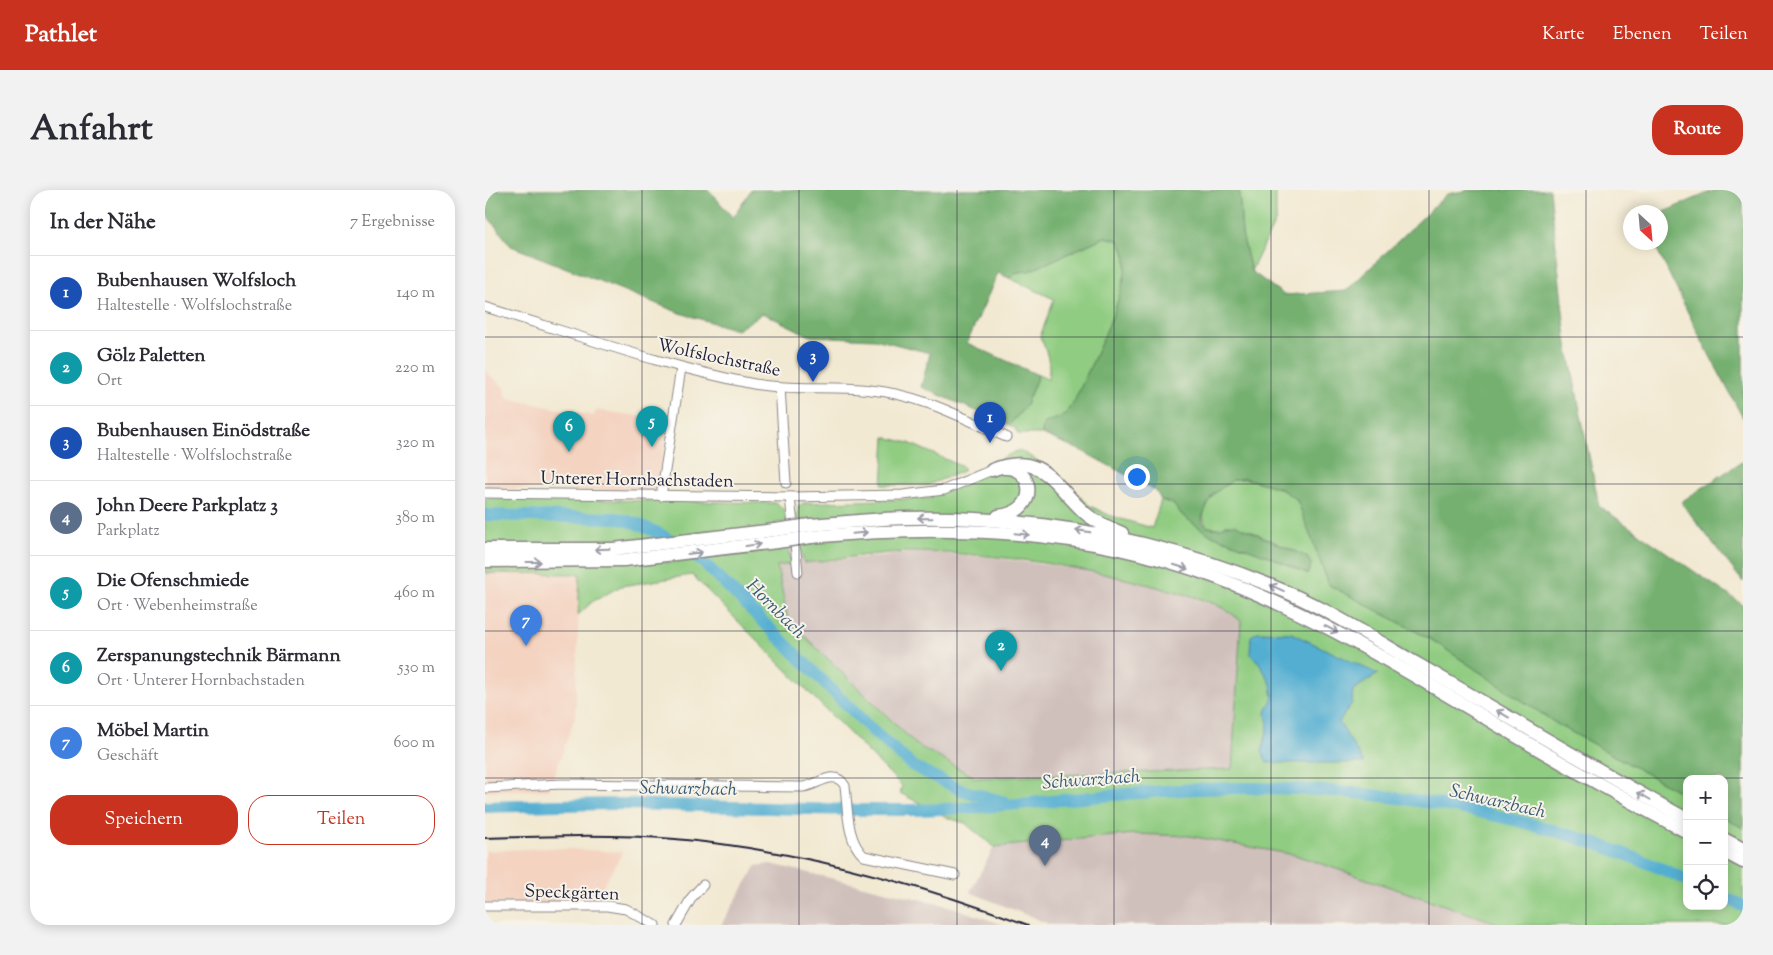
<!DOCTYPE html>
<html lang="de">
<meta charset="utf-8">
<style>
:root{--surface:#fff;--page:#f2f2f3;--text:#2b2b33;--muted:#7c7c81;--line:#e1e1e2;--accent:#c8321e}
body{margin:0;font-family:"Sorts Mill Goudy",serif;background:var(--page);color:var(--text)}
.controls{position:absolute;right:15px;bottom:15px;display:grid;overflow:hidden;border-radius:10px;box-shadow:0 2px 12px #0003}
.controls button{width:45px;height:45px;display:grid;place-items:center;padding:0;border:0;border-bottom:1px solid var(--line);background:var(--surface);color:var(--text);font:25px sans-serif}
.compass{position:absolute;left:1138px;top:15px;width:45px;height:45px;border-radius:50%;background:var(--surface);box-shadow:0 2px 12px #0003;rotate:154deg}
.you{position:absolute;left:651px;top:286px;width:18px;height:18px;margin:-12px;border:4px solid #fff;border-radius:50%;background:#1a73e8;box-shadow:0 0 0 8px #1a73e833}
.badge{display:grid;place-items:center;width:32px;height:32px;border-radius:50%;background:var(--accent);color:#fff;font-size:16px;font-weight:700}
.pin{position:absolute;translate:-50% -41px;filter:drop-shadow(0 1px 2px #0008)}
.pin::after{content:'';position:absolute;top:26px;width:18px;height:15px;background:inherit;clip-path:polygon(0 0,100% 0,50% 100%)}
.list{margin:0;padding:0;list-style:none}
h2{display:flex;justify-content:space-between;align-items:center;height:65px;margin:0;padding:0 20px;font-size:21px}
h2 small{font-size:16px;font-weight:400;color:var(--muted)}
.list li{display:grid;grid-template-columns:32px 1fr auto;gap:15px;align-items:center;box-sizing:border-box;height:75px;padding:0 20px;border-top:1px solid var(--line)}
.list b{display:block;font-size:19px;white-space:nowrap}
.list p{margin:0;font-size:16px;white-space:nowrap;color:var(--muted)}
.list em{font-size:16px;font-style:normal;color:var(--muted)}
.actions{display:flex;gap:10px;padding:15px 20px}
.actions a{flex:1;padding:11px 0;border:1px solid var(--accent);border-radius:20px;text-align:center;font-size:18px;color:var(--accent)}
.actions .main{background:var(--accent);color:#fff}
.icon{flex:none;width:28px;height:28px;fill:none;stroke:currentColor;stroke-width:2;stroke-linecap:round;stroke-linejoin:round}
.map{position:relative;flex:none;width:1258px;height:735px;overflow:hidden;border-radius:20px}
header{display:flex;align-items:center;gap:30px;box-sizing:border-box;height:70px;padding:0 25px;background:var(--accent);color:#fff}
header strong{font-size:24px}
nav{display:flex;gap:28px;margin-inline-start:auto;font-size:18px}
.intro{display:flex;align-items:center;justify-content:space-between;box-sizing:border-box;height:120px;padding:0 30px}
h1{margin:0;font-size:35px}
.button{padding:12px 22px;border-radius:20px;background:var(--accent);color:#fff;font-size:18px;font-weight:700}
main{display:flex;gap:30px;padding:0 30px}
aside{flex:1;background:var(--surface);border-radius:20px;box-shadow:0 2px 12px #0003}
.map>svg:first-child{display:block}
.built{fill:#f4d3c1}
.industrial{fill:#d0c0bc}
.green{fill:#90cc81;stroke:#59775e;fill-rule:evenodd}
.forest{fill:#74b06f;stroke:#4b6955}
.water{fill:#53aed1;stroke:#3a6886}
.lines{fill:none;stroke-linecap:round;stroke-linejoin:round}
.river{stroke:#53aed1;stroke-width:12}
.minor-casing{stroke:#8a8686;stroke-width:11}
.highway-casing{stroke:#8a8686;stroke-width:15}
.minor{stroke:#fff;stroke-width:9}
.highway{stroke:#fff;stroke-width:12}
.rail{stroke:#22223b;stroke-width:2}
.highway-bridge-casing{stroke:#8a8686;stroke-width:15;stroke-linecap:butt}
.highway-bridge{stroke:#fff;stroke-width:12}
.oneway{stroke:#9c9ca7}
.grid{fill:none;stroke:#22223b;stroke-width:1;stroke-opacity:0.55}
.labels{text-anchor:middle;stroke-width:4;stroke-linejoin:round;paint-order:stroke}
.street-label{font-size:18px;fill:#22223b;stroke:#f7f3e8}
.water-label{font-size:19px;font-style:italic;fill:#365a77;stroke:#f7f3e8}
</style>
<header>
<strong>Pathlet</strong>
<nav><a>Karte</a><a>Ebenen</a><a>Teilen</a></nav>
</header>
<div class="intro"><h1>Anfahrt</h1><a class="button">Route</a></div>
<main>
<aside>
<h2>In der Nähe<small>7 Ergebnisse</small></h2>
<ul class="list">
<li><span class="badge" style="background:#1a4fb4">1</span><div><b>Bubenhausen Wolfsloch</b><p>Haltestelle · Wolfslochstraße</p></div><em>140 m</em></li>
<li><span class="badge" style="background:#0f9aa8">2</span><div><b>Gölz Paletten</b><p>Ort</p></div><em>220 m</em></li>
<li><span class="badge" style="background:#1a4fb4">3</span><div><b>Bubenhausen Einödstraße</b><p>Haltestelle · Wolfslochstraße</p></div><em>320 m</em></li>
<li><span class="badge" style="background:#5c6f8a">4</span><div><b>John Deere Parkplatz 3</b><p>Parkplatz</p></div><em>380 m</em></li>
<li><span class="badge" style="background:#0f9aa8">5</span><div><b>Die Ofenschmiede</b><p>Ort · Webenheimstraße</p></div><em>460 m</em></li>
<li><span class="badge" style="background:#0f9aa8">6</span><div><b>Zerspanungstechnik Bärmann</b><p>Ort · Unterer Hornbachstaden</p></div><em>530 m</em></li>
<li><span class="badge" style="background:#3f7fe0">7</span><div><b>Möbel Martin</b><p>Geschäft</p></div><em>600 m</em></li>
</ul>
<div class="actions"><a class="main">Speichern</a><a>Teilen</a></div>
</aside>
<div class="map">
<svg width="1258" height="735" viewBox="0 0 1258 735">
<rect width="100%" height="100%" fill="#f7f3e8"/>
<filter id="ink" filterUnits="userSpaceOnUse"><feTurbulence type="fractalNoise" baseFrequency=".02" numOctaves="2"/><feDisplacementMap in="SourceGraphic" scale="10" xChannelSelector="R" yChannelSelector="G"/><feConvolveMatrix kernelMatrix="1 2 1 2 8 2 1 2 1" color-interpolation-filters="sRGB"/></filter>
<filter id="wash" filterUnits="userSpaceOnUse"><feTurbulence type="fractalNoise" baseFrequency=".0096" numOctaves="4" result="noise"/><feDisplacementMap in="SourceGraphic" scale="20" xChannelSelector="R" yChannelSelector="G"/><feGaussianBlur stdDeviation="1.12" result="paint"/><feColorMatrix in="noise" values="0 0 0 0 0 0 0 0 0 0 0 0 0 0 0 0 0 1.4 0 .05"/><feComposite in="paint" operator="in"/></filter>
<g filter="url(#wash)">
<rect width="100%" height="100%" fill="#f2e9d2"/>
<g class="built">
<path d="M 0,181 L 18,196 L 21,206 L 25,209 L 109,226 L 111,220 L 159,227 L 162,223 L 184,227 L 172,301 L 0,298 Z"/>
<path d="M 0,383 L 95,384 L 90,527 L 64,600 L 0,601 Z"/>
<path d="M 66,658 L 138,662 L 108,713 L 0,713 L 0,661 Z"/>
</g>
<g class="industrial">
<path d="M 314,356 L 319,373 L 435,362 L 510,368 L 621,383 L 717,409 L 742,418 L 756,430 L 747,579 L 491,588 L 432,555 L 303,430 L 292,376 L 306,374 L 303,357 Z"/>
<path d="M 649,644 L 705,646 L 810,665 L 1018,735 L 566,735 L 485,702 L 509,657 Z"/>
<path d="M 286,674 L 467,717 L 519,735 L 236,735 L 271,676 Z"/>
</g>
<g class="green">
<path d="M 754,0 L 791,0 L 791,30 L 766,81 L 757,44 Z"/>
<path d="M 620,47 L 633,50 C 638,58 642,66 641,75 C 638,114 605,176 589,212 L 579,225 L 558,234 L 557,244 L 533,244 L 530,238 L 524,235 L 540,217 L 553,185 L 563,189 C 566,173 562,161 555,147 L 569,109 L 524,88 L 532,82 L 544,81 Z"/>
<path d="M 400,247 L 424,253 L 478,277 L 478,281 L 443,295 L 397,295 Z"/>
<path d="M 534,260 L 567,279 L 605,316 L 626,326 L 667,338 L 676,310 L 688,314 L 698,326 L 724,344 L 783,366 L 823,384 L 826,374 L 822,367 L 766,341 L 723,337 C 708,323 734,295 748,290 C 762,285 804,299 812,311 C 817,318 819,329 822,336 C 830,356 837,375 844,395 L 947,450 L 1072,534 L 1202,606 L 1202,716 L 1239,716 L 1239,627 L 1258,638 L 1258,735 L 1018,735 L 810,665 L 705,646 L 649,644 L 509,657 L 480,633 L 463,628 L 415,603 L 417,596 L 207,385 L 136,396 L 107,412 L 93,425 L 95,384 L 0,383 L 0,308 L 292,313 L 300,321 L 302,332 L 290,333 L 293,358 L 303,357 L 306,374 L 292,376 L 303,430 L 432,555 L 491,588 L 747,579 L 756,431 C 732,410 706,406 676,398 C 599,377 517,364 436,362 C 401,361 355,369 319,373 L 314,356 L 327,354 L 324,329 L 312,331 L 313,316 L 319,313 L 447,308 L 446,298 L 464,293 ZM 224,342 L 250,364 L 181,373 L 160,350 Z"/>
</g>
<g class="forest">
<path d="M 0,0 L 224,0 L 248,28 L 266,0 L 754,0 L 757,44 L 766,81 L 799,105 L 861,101 L 962,4 L 984,0 L 1065,0 L 1081,149 L 1114,316 L 1258,415 L 1258,638 L 1239,627 L 1239,589 L 1202,589 L 1202,606 L 1072,534 L 947,450 L 844,395 L 812,310 L 795,298 L 759,288 L 748,290 L 727,305 L 717,327 L 718,333 L 723,337 L 735,339 L 741,335 L 751,335 L 822,367 L 826,374 L 823,384 L 783,366 L 724,344 L 698,326 L 688,314 L 676,310 L 671,301 L 597,261 L 557,244 L 558,234 L 579,225 L 589,212 C 605,176 638,113 641,75 C 642,66 638,58 633,50 L 620,47 L 544,81 L 532,82 L 524,88 L 513,83 L 482,153 L 553,185 L 540,217 L 524,235 L 436,197 L 445,163 L 390,149 L 325,146 L 278,123 L 252,140 L 195,123 L 26,56 L 0,23 Z"/>
<path d="M 1230,0 L 1258,0 L 1258,228 L 1216,149 L 1169,53 L 1176,52 L 1176,23 Z"/>
<path d="M 1258,271 L 1258,392 L 1196,312 Z"/>
</g>
<path class="water" d="M 773,442 L 806,443 L 893,484 L 868,500 L 867,513 L 854,532 L 879,573 L 782,573 L 777,561 L 783,537 L 781,522 L 788,507 L 786,494 L 775,474 L 765,463 L 766,446 Z"/>
<g class="lines">
<g class="river">
<path d="M 0,325 L 131,328 L 150,333 L 171,342 L 196,356 L 219,373 L 389,542 L 428,576 L 476,600 L 520,612"/>
<path d="M 0,617 C 47,616 94,614 140,614 C 236,616 332,621 427,620 C 523,619 618,603 714,599 C 877,592 1053,621 1202,690"/>
<path d="M 1239,707 L 1258,716"/>
</g>
</g>
</g>
<g filter="url(#ink)">
<g class="lines">
<defs>
<g id="minor">
<path d="M 0,117 C 90,144 177,176 269,194 C 308,201 347,195 386,200 C 436,205 476,227 521,247"/>
<path d="M 295,197 L 301,293"/>
<path d="M 0,303 L 305,307 L 418,305 L 459,300 L 507,280"/>
<path d="M 176,306 L 196,178"/>
<path d="M 305,307 L 313,382"/>
<path d="M 0,598 L 77,594 L 318,597 C 333,595 350,578 360,596 C 363,618 361,650 379,666 L 470,685"/>
<path d="M 0,716 L 122,716 L 141,719 L 170,735"/>
<path d="M 191,735 L 207,707 L 218,695"/>
</g>
<g id="highway">
<path d="M 507,280 C 557,260 569,295 600,323 C 610,332 625,338 637,343"/>
<path d="M 513,326 C 557,322 548,276 519,278"/>
<path d="M 325,335 C 356,333 388,329 420,328 C 546,325 670,348 787,396 C 838,416 886,447 934,475 C 1023,526 1111,580 1202,629"/>
<path d="M 326,347 C 463,334 599,338 730,387 C 818,420 898,467 979,515 C 1052,559 1126,602 1202,642"/>
<path d="M 0,359 L 128,359 L 290,340"/>
<path d="M 0,371 L 139,370 L 292,352"/>
<path d="M 1239,649 L 1258,659"/>
<path d="M 1239,662 L 1258,672"/>
</g>
</defs>
<use href="#minor" class="minor-casing"/>
<use href="#highway" class="highway-casing"/>
<use href="#minor" class="minor"/>
<use href="#highway" class="highway"/>
<path class="rail" d="M 0,648 C 63,646 127,644 190,649 C 310,659 431,693 543,735"/>
<defs>
<g id="highway-bridge">
<path d="M 290,340 L 325,335"/>
<path d="M 292,352 L 326,347"/>
</g>
</defs>
<use href="#highway-bridge" class="highway-bridge-casing"/>
<use href="#highway-bridge" class="highway-bridge"/>
</g>
<defs><path id="oneway-shaft" d="M-6 0H5M1.5-3L5.5 0L1.5 3" fill="none" stroke-width="1.6" stroke-linecap="round" stroke-linejoin="round" transform="scale(1.25)"/></defs>
<g class="oneway">
<use href="#oneway-shaft" transform="translate(440 328) rotate(-179)"/>
<use href="#oneway-shaft" transform="translate(598 341) rotate(-170)"/>
<use href="#oneway-shaft" transform="translate(375 343) rotate(-5)"/>
<use href="#oneway-shaft" transform="translate(537 344) rotate(6)"/>
<use href="#oneway-shaft" transform="translate(268 355) rotate(-8)"/>
<use href="#oneway-shaft" transform="translate(117 359) rotate(178)"/>
<use href="#oneway-shaft" transform="translate(210 363) rotate(-7)"/>
<use href="#oneway-shaft" transform="translate(49 372)"/>
<use href="#oneway-shaft" transform="translate(696 377) rotate(17)"/>
<use href="#oneway-shaft" transform="translate(792 398) rotate(-156)"/>
<use href="#oneway-shaft" transform="translate(846 439) rotate(27)"/>
<use href="#oneway-shaft" transform="translate(1018 524) rotate(-149)"/>
<use href="#oneway-shaft" transform="translate(1159 606) rotate(-150)"/>
</g>
</g>
<path class="grid" d="M 157,0 L 157,735M 314,0 L 314,735M 472,0 L 472,735M 629,0 L 629,735M 786,0 L 786,735M 944,0 L 944,735M 1101,0 L 1101,735M 0,147 L 1258,147M 0,294 L 1258,294M 0,441 L 1258,441M 0,588 L 1258,588"/>
<g class="labels">
<g class="street-label">
<text transform="translate(234 167) rotate(12)" y="6">Wolfslochstraße</text>
<text transform="translate(152 289) rotate(1)" y="6">Unterer Hornbachstaden</text>
<text transform="translate(87 702) rotate(2)" y="6">Speckgärten</text>
</g>
<g class="water-label">
<text transform="translate(292 418) rotate(45)" y="7">Hornbach</text>
<text transform="translate(606 588) rotate(-4)" y="7">Schwarzbach</text>
<text transform="translate(203 597) rotate(1)" y="7">Schwarzbach</text>
<text transform="translate(1013 610) rotate(13)" y="7">Schwarzbach</text>
</g>
</g>
</svg>
<div class="controls">
<button>+</button>
<button>−</button>
<button><svg class="icon" aria-label="locate" viewBox="0 0 24 24"><circle cx="12" cy="12" r="6"/><path d="M12 2v4M12 18v4M2 12h4M18 12h4"/></svg></button>
</div>
<svg class="compass" viewBox="-18 -18 36 36"><path d="M0-13l5 13h-10z" fill="#e53935"/><path d="M0 13l5-13h-10z" fill="#7c7c81"/></svg>
<div class="you"></div>
<div class="pin badge" style="left:505px;top:253px;background:#1a4fb4">1</div>
<div class="pin badge" style="left:516px;top:481px;background:#0f9aa8">2</div>
<div class="pin badge" style="left:328px;top:192px;background:#1a4fb4">3</div>
<div class="pin badge" style="left:560px;top:676px;background:#5c6f8a">4</div>
<div class="pin badge" style="left:167px;top:257px;background:#0f9aa8">5</div>
<div class="pin badge" style="left:84px;top:262px;background:#0f9aa8">6</div>
<div class="pin badge" style="left:41px;top:456px;background:#3f7fe0">7</div>
</div>
</main>
